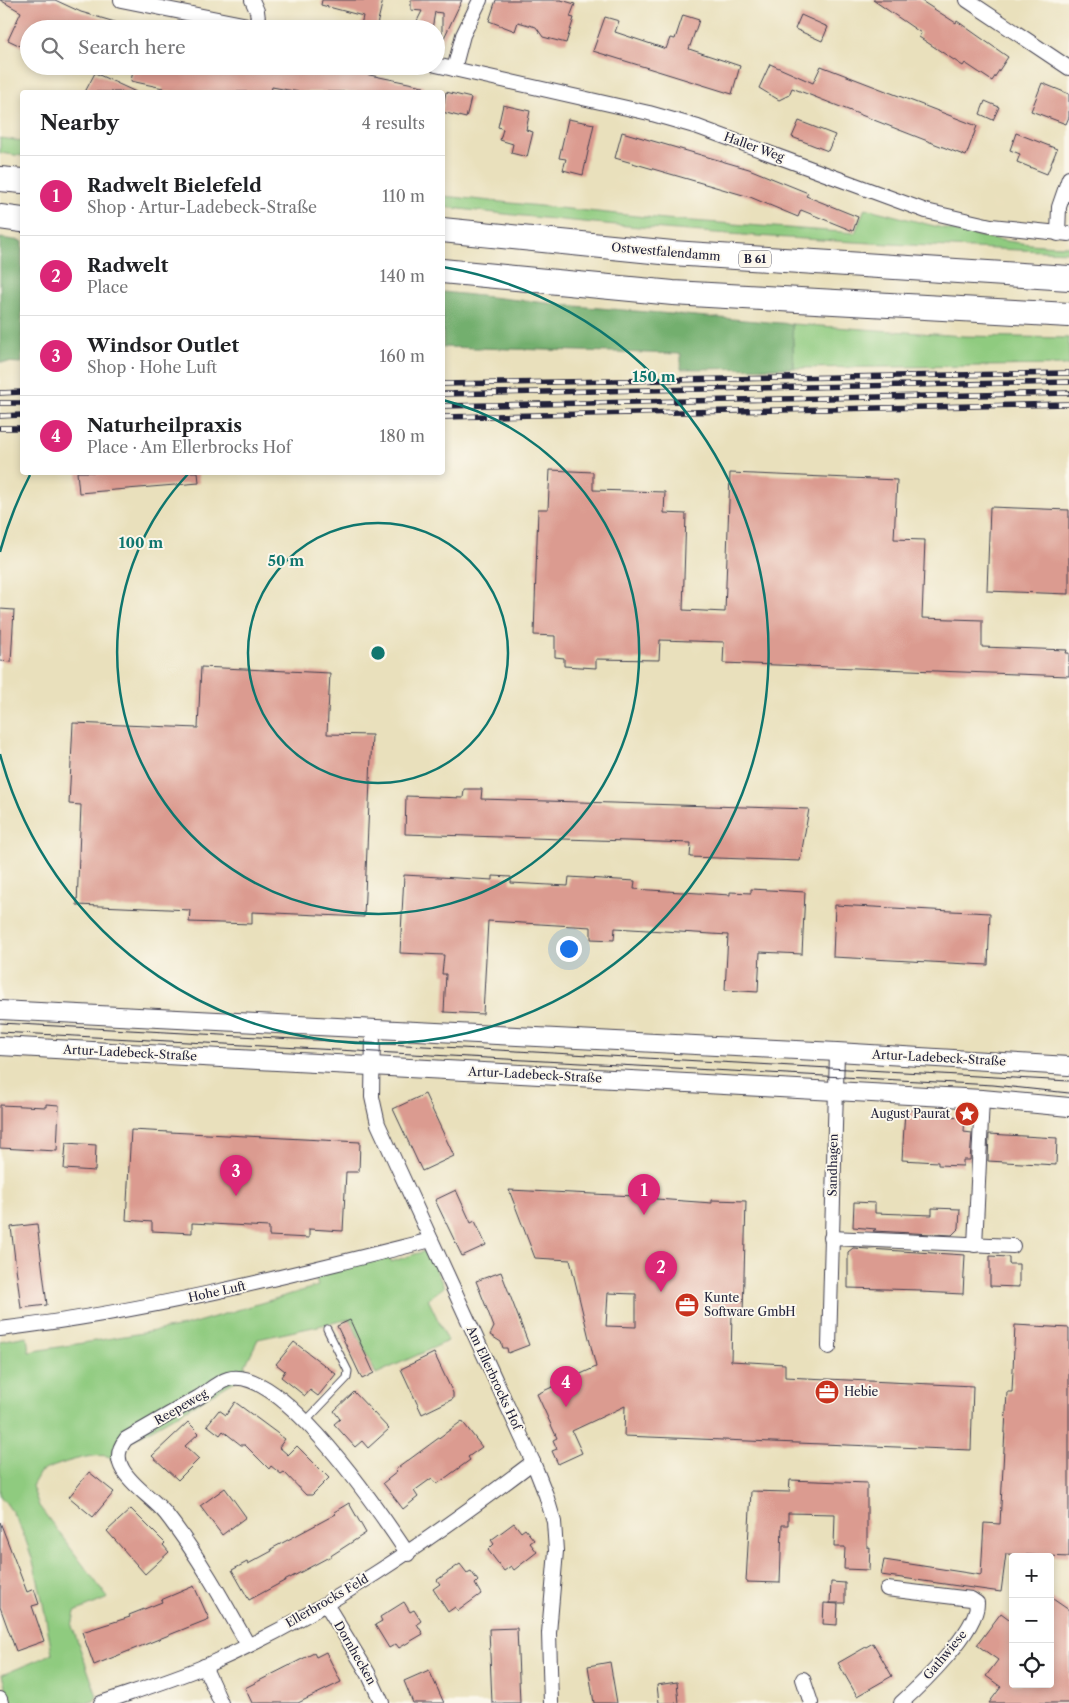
<!DOCTYPE html>
<meta charset="utf-8">
<style>
:root{--surface:#fff;--page:#f6f6f6;--text:#202124;--muted:#757577;--line:#e0e0e0;--accent:#db2777}
body{margin:0;font-family:"Libre Caslon Text",serif;background:var(--page);color:var(--text)}
.controls{position:absolute;right:15px;bottom:15px;display:grid;overflow:hidden;border-radius:5px;box-shadow:0 2px 8px #0003}
.controls button{width:45px;height:45px;display:grid;place-items:center;padding:0;border:0;border-bottom:1px solid var(--line);background:var(--surface);color:var(--text);font:25px sans-serif}
.you{position:absolute;left:568px;top:948px;width:18px;height:18px;margin:-12px;border:4px solid #fff;border-radius:50%;background:#1a73e8;box-shadow:0 0 0 8px #1a73e833}
.badge{display:grid;place-items:center;width:32px;height:32px;border-radius:50%;background:var(--accent);color:#fff;font-size:16px;font-weight:700}
.pin{position:absolute;translate:-50% -41px;filter:drop-shadow(0 1px 2px #0008)}
.pin::after{content:'';position:absolute;top:26px;width:18px;height:15px;background:inherit;clip-path:polygon(0 0,100% 0,50% 100%)}
.list{margin:0;padding:0;list-style:none}
h2{display:flex;justify-content:space-between;align-items:center;height:65px;margin:0;padding:0 20px;font-size:21px}
h2 small{font-size:16px;font-weight:400;color:var(--muted)}
.list li{display:grid;grid-template-columns:32px 1fr auto;gap:15px;align-items:center;box-sizing:border-box;height:80px;padding:0 20px;border-top:1px solid var(--line)}
.list b{display:block;font-size:19px;white-space:nowrap}
.list p{margin:0;font-size:16px;white-space:nowrap;color:var(--muted)}
.list em{font-size:16px;font-style:normal;color:var(--muted)}
.icon{flex:none;width:28px;height:28px;fill:none;stroke:currentColor;stroke-width:2;stroke-linecap:round;stroke-linejoin:round}
.map{position:relative;flex:none;width:1069px;height:1703px;overflow:hidden}
.search{position:absolute;background:var(--surface);box-shadow:0 2px 8px #0003;left:20px;top:20px;width:425px;height:55px;display:flex;align-items:center;gap:12px;box-sizing:border-box;padding:0 18px;border-radius:28px;color:var(--muted);font-size:19px}
.panel{position:absolute;background:var(--surface);box-shadow:0 2px 8px #0003;left:20px;top:90px;width:425px;height:385px;border-radius:5px}
.map>svg:first-child{display:block}
.green{fill:#8fcb7f;stroke:#58765d}
.forest{fill:#73af6e;stroke:#4a6854}
.building{fill:#db9b90;fill-rule:evenodd}
.lines{fill:none;stroke-linecap:round;stroke-linejoin:round}
.service-casing{stroke:#403e4e;stroke-width:9}
.minor-casing{stroke:#403e4e;stroke-width:16}
.tertiary-casing{stroke:#403e4e;stroke-width:20}
.trunk-casing{stroke:#403e4e;stroke-width:26}
.service{stroke:#fff;stroke-width:7}
.minor{stroke:#fff;stroke-width:14}
.tertiary{stroke:#fff;stroke-width:18}
.trunk{stroke:#fff;stroke-width:24}
.tram{stroke:#22223b;stroke-width:1}
.rail-casing{stroke:#22223b;stroke-width:5.5}
.rail{stroke:#fbf7ec;stroke-width:4;stroke-dasharray:11;stroke-linecap:butt}
.ring{fill:none;stroke:#0f766e;stroke-width:2.5}
.labels{text-anchor:middle;stroke-width:4;stroke-linejoin:round;paint-order:stroke}
.shield{fill:#fbf7ec;stroke:#636270;stroke-width:1}
.shield-label{font-size:11px;font-weight:bold;fill:#22223b}
.street-label{font-size:12px;fill:#22223b;stroke:#fbf7ec}
.poi-label{font-size:12px;fill:#22223b;stroke:#fbf7ec;text-anchor:start}
.centre{fill:#0f766e;stroke:#fbf7ec;stroke-width:2.5}
.ring-label{font-size:15px;text-anchor:middle;font-weight:bold;fill:#0f766e;stroke:#fbf7ec;stroke-width:4;stroke-linejoin:round;paint-order:stroke}
</style>
<div class="map">
<svg width="1069" height="1703" viewBox="0 0 1069 1703">
<rect width="100%" height="100%" fill="#fbf7ec"/>
<filter id="ink" filterUnits="userSpaceOnUse"><feTurbulence type="fractalNoise" baseFrequency=".02" numOctaves="2"/><feDisplacementMap in="SourceGraphic" scale="10" xChannelSelector="R" yChannelSelector="G"/><feConvolveMatrix kernelMatrix="1 2 1 2 8 2 1 2 1" color-interpolation-filters="sRGB"/></filter>
<filter id="wash" filterUnits="userSpaceOnUse"><feTurbulence type="fractalNoise" baseFrequency=".0096" numOctaves="4" result="noise"/><feDisplacementMap in="SourceGraphic" scale="20" xChannelSelector="R" yChannelSelector="G"/><feGaussianBlur stdDeviation="1.12" result="paint"/><feColorMatrix in="noise" values="0 0 0 0 0 0 0 0 0 0 0 0 0 0 0 0 0 1.4 0 .05"/><feComposite in="paint" operator="in"/></filter>
<g filter="url(#wash)">
<rect width="100%" height="100%" fill="#e9e0bc"/>
<g class="green">
<path d="M 0,138 L 22,141 L 22,156 L 0,153 Z"/>
<path d="M 443,196 L 665,219 L 855,233 L 865,208 C 932,225 999,246 1069,246 L 1069,252 C 860,244 651,232 443,207 Z"/>
<path d="M 792,324 L 963,336 L 1069,338 L 1069,365 L 794,368 Z"/>
<path d="M 427,1250 L 444,1287 L 428,1299 L 448,1341 L 376,1374 L 350,1319 L 258,1339 L 245,1366 L 249,1373 L 112,1452 L 112,1462 L 110,1457 C 95,1451 55,1465 40,1472 L 32,1486 L 39,1506 L 108,1598 L 75,1612 L 72,1626 L 97,1696 L 94,1701 L 87,1703 L 10,1703 L 2,1675 L 52,1654 C 44,1608 33,1530 0,1496 L 0,1341 L 27,1336 L 29,1352 L 184,1326 L 318,1286 L 314,1274 L 387,1254 L 391,1262 Z"/>
</g>
<g class="forest">
<path d="M 0,238 L 22,241 L 22,363 L 0,362 Z"/>
<path d="M 443,292 L 575,306 L 792,324 L 794,368 L 681,369 L 681,354 L 443,347 Z"/>
</g>
<g id="blocks">
<g class="building">
<path d="M 0,0 L 55,0 L 81,12 L 125,25 L 125,29 L 29,29 L 29,50 L 8,40 L 21,12 Z"/>
<path d="M 322,0 L 383,0 L 376,29 L 361,25 L 363,16 L 321,5 Z"/>
<path d="M 411,0 L 462,0 L 442,42 L 442,13 L 435,12 L 432,29 L 413,29 L 422,11 L 411,10 Z"/>
<path d="M 496,0 L 561,0 L 575,4 L 570,17 L 574,18 L 566,43 L 543,37 L 536,27 L 518,22 L 515,31 L 489,21 Z"/>
<path d="M 873,0 L 920,0 L 956,23 L 957,21 L 1008,57 L 992,81 L 965,63 L 963,66 L 919,37 L 921,33 Z"/>
<path d="M 683,15 L 699,20 L 689,49 L 740,66 L 732,94 L 593,51 L 605,17 L 619,21 L 615,32 L 666,49 L 670,38 L 675,39 Z"/>
<path d="M 801,15 L 828,27 L 822,41 L 795,29 Z"/>
<path d="M 770,64 L 813,83 L 821,66 L 977,126 L 966,156 L 792,88 L 789,95 L 779,100 L 759,88 Z"/>
<path d="M 134,66 L 326,66 L 423,86 L 423,92 L 299,92 L 272,87 L 271,92 L 162,92 L 163,88 L 131,81 Z"/>
<path d="M 95,73 L 110,80 L 136,92 L 85,92 Z"/>
<path d="M 1042,83 L 1069,94 L 1069,117 L 1066,124 L 1031,111 Z"/>
<path d="M 446,92 L 471,98 L 466,118 L 442,112 Z"/>
<path d="M 985,101 L 999,107 L 993,120 L 980,114 Z"/>
<path d="M 503,105 L 530,111 L 526,130 L 533,132 L 527,157 L 511,153 L 513,144 L 500,140 L 503,129 L 498,127 Z"/>
<path d="M 568,119 L 594,124 L 583,175 L 563,170 L 566,159 L 559,158 Z"/>
<path d="M 799,121 L 835,135 L 828,151 L 792,137 Z"/>
<path d="M 622,132 L 749,169 L 808,193 L 806,196 L 858,217 L 853,231 L 801,210 L 798,217 L 750,197 L 615,158 Z"/>
<path d="M 1016,133 L 1057,149 L 1047,174 L 1017,162 L 1020,154 L 1010,150 Z"/>
<path d="M 550,470 L 593,472 L 593,490 L 665,492 L 664,513 L 686,514 L 683,610 L 725,612 L 730,473 L 897,480 L 894,539 L 925,540 L 922,618 L 982,620 L 982,647 L 1067,650 L 1066,653 L 1069,653 L 1069,676 L 723,663 L 724,642 L 660,640 L 659,660 L 596,659 L 596,668 L 564,666 L 564,658 L 555,657 L 555,636 L 534,635 L 538,509 L 548,509 Z"/>
<path d="M 77,472 L 198,472 L 199,483 L 79,493 Z"/>
<path d="M 990,507 L 1069,510 L 1069,594 L 987,591 Z"/>
<path d="M 0,609 L 14,610 L 11,662 L 0,661 Z"/>
<path d="M 201,667 L 330,673 L 327,734 L 372,735 L 364,917 L 252,912 L 252,924 L 189,922 L 190,910 L 77,905 L 81,805 L 69,804 L 73,723 L 198,728 Z"/>
<path d="M 464,789 L 482,789 L 481,799 L 809,809 L 800,861 L 690,857 L 691,843 L 405,834 L 406,796 L 463,798 Z"/>
<path d="M 404,875 L 493,880 L 493,876 L 511,877 L 511,883 L 568,886 L 569,877 L 635,881 L 634,889 L 730,895 L 730,892 L 751,893 L 751,889 L 805,892 L 802,954 L 760,952 L 758,992 L 725,990 L 728,935 L 615,928 L 614,940 L 591,939 L 591,927 L 488,921 L 483,1014 L 444,1012 L 446,974 L 442,974 L 444,955 L 400,953 Z"/>
<path d="M 835,905 L 990,913 L 988,965 L 833,957 Z"/>
<path d="M 425,1094 L 454,1156 L 422,1171 L 393,1109 Z"/>
<path d="M 46,1104 L 59,1105 L 57,1151 L 0,1148 L 0,1105 L 46,1107 Z"/>
<path d="M 905,1110 L 925,1111 L 925,1115 L 965,1117 L 964,1132 L 972,1133 L 970,1160 L 963,1160 L 963,1166 L 938,1165 L 938,1162 L 902,1160 Z"/>
<path d="M 131,1130 L 360,1142 L 359,1172 L 346,1172 L 343,1231 L 309,1229 L 309,1238 L 269,1236 L 269,1227 L 192,1223 L 192,1233 L 152,1231 L 152,1222 L 126,1220 Z"/>
<path d="M 989,1134 L 1057,1138 L 1056,1165 L 988,1161 Z"/>
<path d="M 66,1143 L 96,1145 L 95,1171 L 64,1169 Z"/>
<path d="M 456,1190 L 471,1223 L 475,1221 L 486,1245 L 462,1256 L 435,1200 Z"/>
<path d="M 509,1190 L 656,1197 L 656,1199 L 712,1203 L 712,1200 L 746,1201 L 743,1314 L 732,1313 L 731,1361 L 785,1364 L 785,1377 L 973,1386 L 971,1450 L 624,1436 L 625,1406 L 572,1431 L 582,1453 L 558,1464 L 552,1451 L 557,1449 L 553,1440 L 557,1438 L 537,1394 L 596,1367 L 570,1260 L 535,1258 ZM 608,1293 L 636,1294 L 636,1327 L 606,1326 Z"/>
<path d="M 854,1202 L 875,1203 L 875,1213 L 932,1215 L 932,1208 L 960,1209 L 959,1228 L 952,1235 L 873,1231 L 876,1229 L 853,1227 Z"/>
<path d="M 37,1224 L 47,1305 L 21,1308 L 11,1227 Z"/>
<path d="M 853,1248 L 965,1255 L 963,1294 L 921,1292 L 921,1290 L 848,1288 L 848,1252 Z"/>
<path d="M 990,1256 L 1009,1257 L 1009,1264 L 1019,1264 L 1019,1287 L 990,1286 Z"/>
<path d="M 501,1272 L 529,1345 L 508,1353 L 507,1348 L 503,1348 L 501,1342 L 490,1335 L 494,1327 L 476,1281 Z"/>
<path d="M 350,1320 L 374,1373 L 362,1379 L 337,1326 Z"/>
<path d="M 1015,1325 L 1069,1328 L 1069,1557 L 1006,1554 L 1001,1592 L 881,1575 L 884,1560 L 981,1575 L 984,1523 L 1000,1524 L 1007,1392 L 1012,1392 Z"/>
<path d="M 294,1342 L 336,1374 L 318,1396 L 310,1390 L 305,1396 L 281,1377 L 285,1371 L 276,1364 Z"/>
<path d="M 434,1353 L 453,1393 L 453,1399 L 422,1414 L 401,1369 Z"/>
<path d="M 354,1392 L 389,1429 L 368,1448 L 362,1441 L 355,1447 L 334,1424 L 340,1419 L 334,1411 Z"/>
<path d="M 235,1402 L 285,1439 L 279,1447 L 288,1455 L 297,1446 L 329,1478 L 312,1495 L 306,1495 L 284,1472 L 281,1474 L 271,1466 L 269,1469 L 245,1445 L 241,1445 L 223,1431 L 220,1435 L 207,1425 L 219,1410 L 226,1415 Z"/>
<path d="M 462,1421 L 482,1447 L 468,1457 L 470,1460 L 437,1484 L 432,1478 L 414,1491 L 418,1497 L 403,1509 L 383,1483 L 397,1472 L 395,1470 Z"/>
<path d="M 188,1422 L 199,1433 L 185,1446 L 199,1459 L 178,1480 L 152,1456 Z"/>
<path d="M 89,1472 L 114,1492 L 93,1517 L 69,1497 Z"/>
<path d="M 790,1480 L 867,1483 L 867,1548 L 870,1547 L 869,1570 L 844,1569 L 845,1547 L 834,1547 L 835,1514 L 788,1513 L 788,1525 L 782,1525 L 780,1583 L 746,1582 L 751,1491 L 789,1492 Z"/>
<path d="M 225,1488 L 246,1517 L 222,1535 L 200,1506 Z"/>
<path d="M 349,1503 L 366,1533 L 329,1557 L 249,1600 L 232,1570 L 247,1562 L 248,1564 L 272,1551 L 271,1549 L 336,1514 L 334,1512 Z"/>
<path d="M 131,1509 L 165,1543 L 163,1545 L 169,1552 L 145,1574 L 107,1531 Z"/>
<path d="M 0,1522 L 27,1592 L 34,1589 L 39,1604 L 32,1606 L 44,1641 L 16,1651 L 0,1607 Z"/>
<path d="M 514,1523 L 521,1532 L 525,1529 L 534,1540 L 530,1543 L 537,1552 L 514,1570 L 511,1566 L 504,1571 L 488,1550 L 494,1544 L 491,1540 Z"/>
<path d="M 460,1564 L 467,1573 L 471,1571 L 478,1581 L 475,1584 L 481,1594 L 458,1611 L 455,1607 L 448,1612 L 433,1589 L 440,1584 L 437,1580 Z"/>
<path d="M 831,1582 L 845,1583 L 845,1603 L 830,1603 Z"/>
<path d="M 194,1586 L 209,1619 L 94,1665 L 82,1632 L 130,1617 L 129,1615 L 162,1602 L 161,1600 Z"/>
<path d="M 1050,1597 L 1069,1610 L 1069,1703 L 989,1703 L 1001,1687 L 986,1676 L 998,1660 L 977,1645 L 1001,1613 L 1013,1622 L 1013,1684 L 1050,1684 Z"/>
<path d="M 404,1602 L 410,1612 L 414,1610 L 421,1621 L 417,1624 L 423,1634 L 399,1648 L 396,1644 L 389,1648 L 375,1625 L 382,1621 L 380,1617 Z"/>
<path d="M 824,1603 L 838,1604 L 837,1625 L 823,1624 Z"/>
<path d="M 517,1628 L 520,1703 L 492,1703 L 489,1629 Z"/>
<path d="M 873,1643 L 892,1676 L 857,1696 L 838,1663 Z"/>
<path d="M 326,1652 L 341,1682 L 298,1703 L 252,1703 L 245,1688 L 314,1653 L 316,1657 Z"/>
<path d="M 610,1662 L 617,1703 L 594,1703 L 588,1666 Z"/>
<path d="M 429,1670 L 444,1703 L 413,1703 L 404,1681 Z"/>
<path d="M 677,1682 L 679,1703 L 659,1703 L 657,1685 Z"/>
</g>
</g>
</g>
<g filter="url(#ink)">
<use href="#blocks" fill-opacity="0" stroke="#403e4e" stroke-width="1"/>
<g class="lines">
<defs>
<path id="service" d="M 304,1423 L 347,1378 L 348,1371 L 327,1329"/>
<g id="minor">
<path d="M 121,0 L 267,29"/>
<path d="M 252,0 L 257,11 L 259,27"/>
<path d="M 967,0 L 1069,68"/>
<path d="M 436,65 L 649,113 L 698,127 L 926,211 L 991,226 L 1069,234"/>
<path d="M 454,69 L 463,35 L 480,0"/>
<path d="M 1058,234 L 1059,207 L 1069,178"/>
<path d="M 373,1030 L 372,1097 L 378,1124 L 533,1462 L 546,1495 L 554,1522 L 556,1551 L 549,1633 L 551,1703"/>
<path d="M 831,1238 L 1013,1246"/>
<path d="M 975,1245 L 982,1099"/>
<path d="M 0,1329 C 146,1312 288,1276 431,1240"/>
<path d="M 829,1347 L 837,1052"/>
<path d="M 887,1589 L 971,1599 L 977,1603 C 978,1630 921,1685 901,1703"/>
<path d="M 326,1604 L 368,1673 L 382,1703"/>
<path d="M 248,1645 C 223,1600 198,1555 166,1514 C 154,1499 133,1487 123,1470 C 116,1458 118,1449 126,1439 C 150,1425 175,1411 199,1397 C 208,1391 218,1382 228,1379 C 280,1363 382,1515 408,1554"/>
<path d="M 204,1666 L 221,1703"/>
<path d="M 803,1679 L 811,1703"/>
<path d="M 0,1699 L 1,1703"/>
<path d="M 101,1703 C 136,1691 172,1680 205,1666 C 324,1614 430,1540 533,1462"/>
</g>
<g id="tertiary">
<path d="M 0,1010 L 837,1052 L 1069,1066"/>
<path d="M 0,1046 L 982,1099 L 1069,1107"/>
</g>
<g id="trunk">
<path d="M 0,179 L 22,181"/>
<path d="M 0,217 L 22,220"/>
<path d="M 442,230 L 672,253 L 1069,278"/>
<path d="M 442,271 L 673,293 L 1069,315"/>
</g>
</defs>
<use href="#service" class="service-casing"/>
<use href="#minor" class="minor-casing"/>
<use href="#tertiary" class="tertiary-casing"/>
<use href="#trunk" class="trunk-casing"/>
<use href="#service" class="service"/>
<use href="#minor" class="minor"/>
<use href="#tertiary" class="tertiary"/>
<use href="#trunk" class="trunk"/>
<g class="tram">
<path d="M 0,1023 L 1069,1081"/>
<path d="M 0,1032 L 993,1085 L 1069,1093"/>
</g>
<defs>
<g id="rail">
<path d="M 442,384 L 1069,373"/>
<path d="M 0,393 L 22,392"/>
<path d="M 442,394 L 1069,382"/>
<path d="M 0,403 L 22,403"/>
<path d="M 442,406 L 1069,393"/>
<path d="M 0,416 L 22,415"/>
<path d="M 442,417 L 1069,404"/>
<path d="M 0,428 L 22,428"/>
</g>
</defs>
<use href="#rail" class="rail-casing"/>
<use href="#rail" class="rail"/>
</g>
</g>
<g class="ring">
<circle cx="378" cy="653" r="130"/>
<path d="M443 400A261 261 0 1 1 189 473"/>
<path d="M0 552A391 391 0 0 1 30 475M443 267A391 391 0 1 1 0 754"/>
</g>
<defs>
<symbol id="sight-disc" viewBox="-11 -11 22 22"><circle r="9.5" fill="#c8321e" stroke="#fbf7ec"/><path d="M0-6L1.8-2.2L6-1.7L2.9 1.2L3.7 5.4L0 3.3L-3.7 5.4L-2.9 1.2L-6-1.7L-1.8-2.2Z" fill="#fff"/></symbol>
<symbol id="office-disc" viewBox="-11 -11 22 22"><circle r="9.5" fill="#c8321e" stroke="#fbf7ec"/><path d="M-6-3h4V-5.5h4V-3h4V5H-6ZM-1-4.5V-3h2v-1.5ZM-6 0V1H6V0Z" fill="#fff"/></symbol>
</defs>
<g fill-rule="evenodd">
<use href="#sight-disc" x="953" y="1100" width="28" height="28"/>
<use href="#office-disc" x="673" y="1291" width="28" height="28"/>
<use href="#office-disc" x="813" y="1378" width="28" height="28"/>
</g>
<g class="labels">
<rect class="shield" x="739" y="250.5" width="32" height="17" rx="4"/>
<g class="shield-label">
<text x="755" y="263">B 61</text>
</g>
<g class="street-label">
<text transform="translate(754 147) rotate(20)" y="4">Haller Weg</text>
<text transform="translate(666 252) rotate(5)" y="4">Ostwestfalendamm</text>
<text transform="translate(130 1053) rotate(3)" y="4">Artur-Ladebeck-Straße</text>
<text transform="translate(939 1058) rotate(3)" y="4">Artur-Ladebeck-Straße</text>
<text transform="translate(535 1075) rotate(3)" y="4">Artur-Ladebeck-Straße</text>
<text transform="translate(833 1165) rotate(-89)" y="4">Sandhagen</text>
<text transform="translate(217 1292) rotate(-12)" y="4">Hohe Luft</text>
<text transform="translate(494 1378) rotate(65)" y="4">Am Ellerbrocks Hof</text>
<text transform="translate(181 1407) rotate(-30)" y="4">Reepeweg</text>
<text transform="translate(327 1601) rotate(-30)" y="4">Ellerbrocks Feld</text>
<text transform="translate(355 1653) rotate(60)" y="4">Dornhecken</text>
<text transform="translate(945 1655) rotate(-50)" y="4">Gathwiese</text>
</g>
<g class="poi-label">
<text x="950" y="1118" text-anchor="end">August Paurat</text>
<text x="704" y="1302">Kunte<tspan x="704" dy="14">Software GmbH</tspan></text>
<text x="844" y="1396">Hebie</text>
</g>
</g>
<circle cx="378" cy="653" r="8" class="centre"/>
<g class="ring-label">
<text x="654" y="382">150 m</text>
<text x="141" y="548">100 m</text>
<text x="286" y="566">50 m</text>
</g>
</svg>
<div class="controls">
<button>+</button>
<button>−</button>
<button><svg class="icon" aria-label="locate" viewBox="0 0 24 24"><circle cx="12" cy="12" r="6"/><path d="M12 2v4M12 18v4M2 12h4M18 12h4"/></svg></button>
</div>
<div class="you"></div>
<div class="pin badge" style="left:644px;top:1215px">1</div>
<div class="pin badge" style="left:661px;top:1292px">2</div>
<div class="pin badge" style="left:236px;top:1196px">3</div>
<div class="pin badge" style="left:566px;top:1407px">4</div>
<div class="search"><svg class="icon" aria-label="search" viewBox="0 0 24 24"><circle cx="10" cy="10" r="6"/><path d="M15 15l6 6"/></svg>Search here</div>
<section class="panel">
<h2>Nearby<small>4 results</small></h2>
<ul class="list">
<li><span class="badge">1</span><div><b>Radwelt Bielefeld</b><p>Shop · Artur-Ladebeck-Straße</p></div><em>110 m</em></li>
<li><span class="badge">2</span><div><b>Radwelt</b><p>Place</p></div><em>140 m</em></li>
<li><span class="badge">3</span><div><b>Windsor Outlet</b><p>Shop · Hohe Luft</p></div><em>160 m</em></li>
<li><span class="badge">4</span><div><b>Naturheilpraxis</b><p>Place · Am Ellerbrocks Hof</p></div><em>180 m</em></li>
</ul>
</section>
</div>
